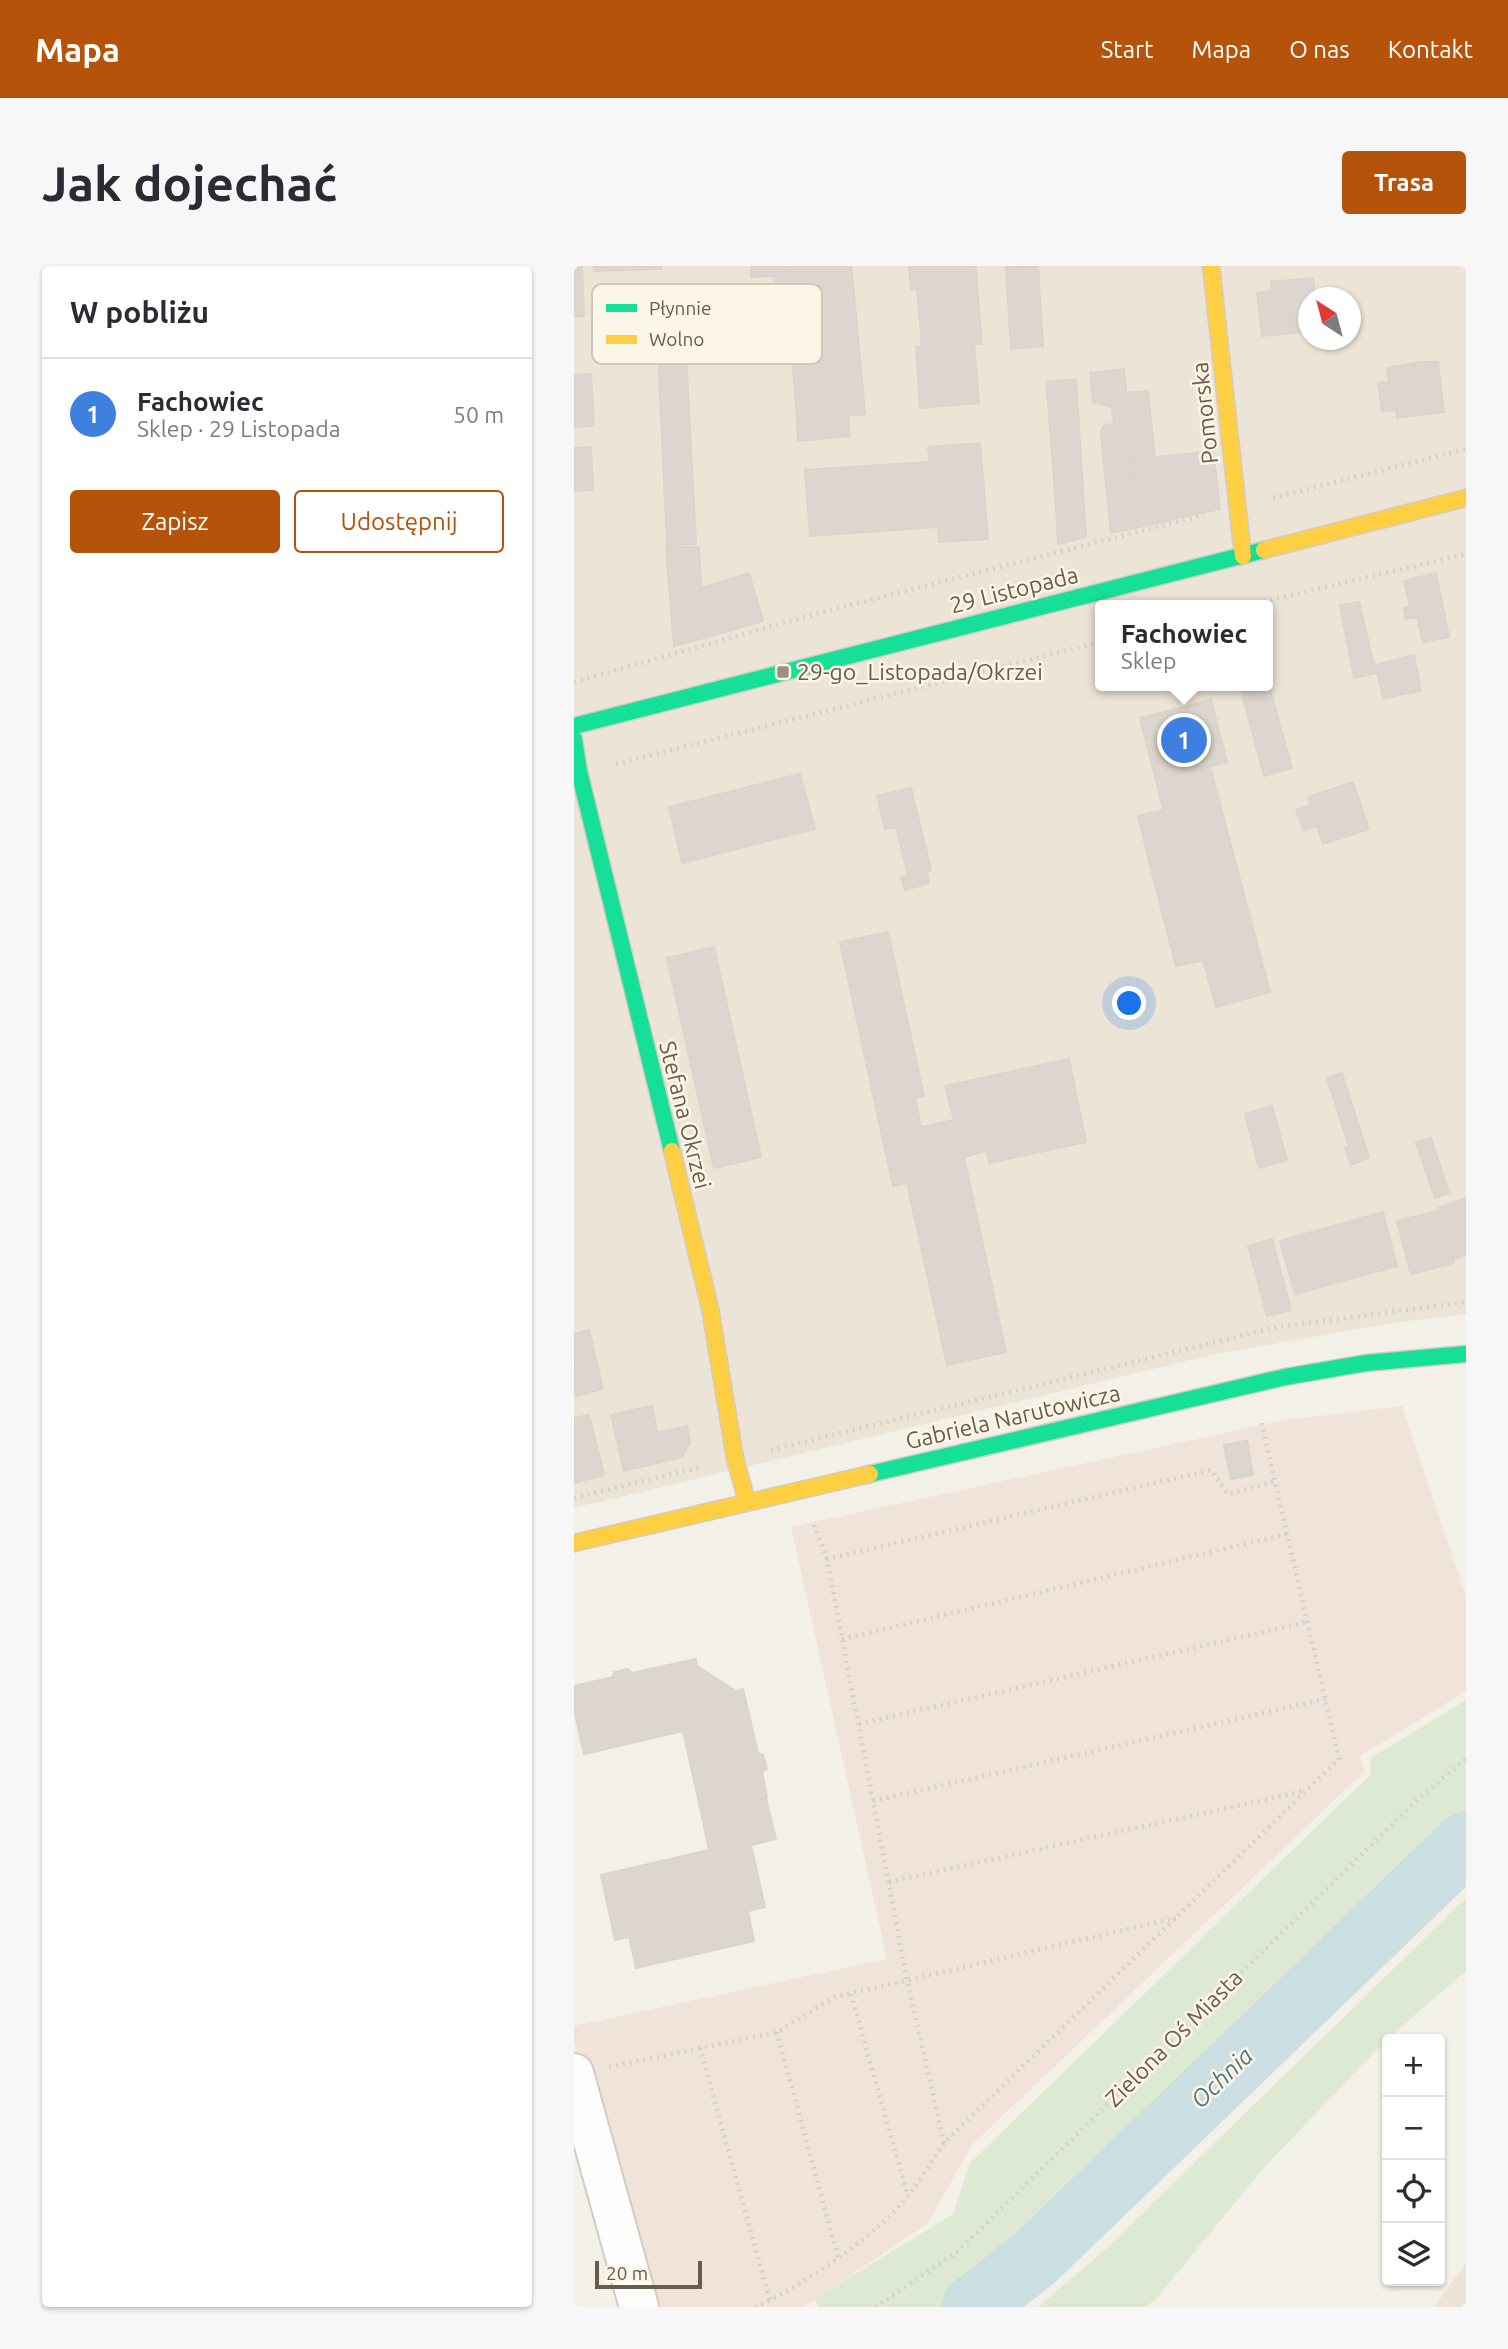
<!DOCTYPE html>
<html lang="pl">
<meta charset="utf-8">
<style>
:root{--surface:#fff;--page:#f7f7f7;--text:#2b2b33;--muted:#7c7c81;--line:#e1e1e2;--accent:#b45309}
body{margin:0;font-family:Ubuntu,sans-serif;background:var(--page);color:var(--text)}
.controls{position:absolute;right:21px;bottom:21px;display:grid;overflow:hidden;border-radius:7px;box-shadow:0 2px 5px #0004}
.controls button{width:63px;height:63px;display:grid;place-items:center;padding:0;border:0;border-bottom:2px solid var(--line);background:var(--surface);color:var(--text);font:35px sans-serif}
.compass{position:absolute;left:724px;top:21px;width:63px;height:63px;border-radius:50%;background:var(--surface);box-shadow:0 2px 5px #0004;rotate:324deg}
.scale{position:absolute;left:21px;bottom:18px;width:107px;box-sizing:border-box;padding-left:7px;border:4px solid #6c5b4c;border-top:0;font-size:19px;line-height:24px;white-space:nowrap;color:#6c5b4c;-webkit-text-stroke:5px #fcf6e8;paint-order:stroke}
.you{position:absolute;left:556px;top:738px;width:24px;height:24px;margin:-18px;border:5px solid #fff;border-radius:50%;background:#1a73e8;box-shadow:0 0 0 10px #1a73e833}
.badge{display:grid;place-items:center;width:46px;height:46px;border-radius:50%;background:var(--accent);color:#fff;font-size:23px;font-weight:700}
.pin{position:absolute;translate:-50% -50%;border:4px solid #fff;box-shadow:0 2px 7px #0006}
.popup{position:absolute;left:521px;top:334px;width:178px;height:91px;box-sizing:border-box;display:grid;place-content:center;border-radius:7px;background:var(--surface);filter:drop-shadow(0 2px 5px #0005);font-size:23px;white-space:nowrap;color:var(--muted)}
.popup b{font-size:26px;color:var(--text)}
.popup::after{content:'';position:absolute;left:50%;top:100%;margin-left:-14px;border:14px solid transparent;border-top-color:var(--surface)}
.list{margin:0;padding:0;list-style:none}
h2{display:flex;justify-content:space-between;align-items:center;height:91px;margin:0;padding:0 28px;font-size:30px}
h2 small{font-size:23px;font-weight:400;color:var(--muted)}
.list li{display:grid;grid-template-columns:46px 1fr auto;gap:21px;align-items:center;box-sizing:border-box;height:112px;padding:0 28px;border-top:2px solid var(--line)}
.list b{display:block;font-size:26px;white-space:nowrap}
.list p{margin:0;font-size:23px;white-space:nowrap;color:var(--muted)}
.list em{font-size:23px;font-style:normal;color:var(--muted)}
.actions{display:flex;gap:14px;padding:21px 28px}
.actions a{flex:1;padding:16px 0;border:2px solid var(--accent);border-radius:7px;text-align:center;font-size:24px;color:var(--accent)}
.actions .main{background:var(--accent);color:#fff}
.icon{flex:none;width:38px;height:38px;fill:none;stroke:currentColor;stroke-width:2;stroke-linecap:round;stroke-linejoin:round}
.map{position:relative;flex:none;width:892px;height:2041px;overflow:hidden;border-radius:7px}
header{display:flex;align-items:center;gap:42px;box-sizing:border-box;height:98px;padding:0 35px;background:var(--accent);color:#fff}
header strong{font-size:33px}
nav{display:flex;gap:38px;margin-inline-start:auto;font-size:24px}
.intro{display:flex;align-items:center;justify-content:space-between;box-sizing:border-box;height:168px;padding:0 42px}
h1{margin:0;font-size:49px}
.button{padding:18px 32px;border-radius:7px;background:var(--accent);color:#fff;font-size:24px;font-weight:700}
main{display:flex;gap:42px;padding:0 42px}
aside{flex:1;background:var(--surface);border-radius:7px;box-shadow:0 2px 5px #0004}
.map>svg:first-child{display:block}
.residential{fill:#ece4d6;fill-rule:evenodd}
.commercial{fill:#f0e3d9}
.green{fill:#dee9d4}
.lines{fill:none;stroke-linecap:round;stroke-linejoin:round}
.river{stroke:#cbdee2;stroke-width:63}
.building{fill:#dcd6ce;stroke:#dbd4cb;stroke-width:2}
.street-casing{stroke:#d1ccc5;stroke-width:42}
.fast-casing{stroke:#d2ccc4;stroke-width:19}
.slow-casing{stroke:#d2ccc4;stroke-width:19}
.path{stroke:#d4d0ca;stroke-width:4.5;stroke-dasharray:2 5;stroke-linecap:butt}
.street{stroke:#fdfdfc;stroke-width:38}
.fast{stroke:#16e098;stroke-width:16}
.slow{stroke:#ffcf43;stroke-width:16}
.poi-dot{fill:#9b8f83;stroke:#fcf6e8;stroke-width:2.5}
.labels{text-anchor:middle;stroke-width:5;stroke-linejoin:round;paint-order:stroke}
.street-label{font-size:23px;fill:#6c5b4c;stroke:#fcf6e8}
.poi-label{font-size:23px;fill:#6c5b4c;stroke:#fcf6e8;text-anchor:start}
.water-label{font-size:24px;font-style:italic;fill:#4d7583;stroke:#fcf6e8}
.key{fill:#fcf6e8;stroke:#d1c8b9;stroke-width:2}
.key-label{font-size:19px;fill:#6c5b4c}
</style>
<header>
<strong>Mapa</strong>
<nav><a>Start</a><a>Mapa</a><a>O nas</a><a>Kontakt</a></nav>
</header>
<div class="intro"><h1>Jak dojechać</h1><a class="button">Trasa</a></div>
<main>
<aside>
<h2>W pobliżu<small></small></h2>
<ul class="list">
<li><span class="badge" style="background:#3f7fe0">1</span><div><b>Fachowiec</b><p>Sklep · 29 Listopada</p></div><em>50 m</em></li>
</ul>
<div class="actions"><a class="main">Zapisz</a><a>Udostępnij</a></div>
</aside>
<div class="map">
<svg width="892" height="2041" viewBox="0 0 892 2041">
<rect width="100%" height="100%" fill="#f3f0e8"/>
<g class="residential">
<path d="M 0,0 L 892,0 L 892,1048 L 819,1057 L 642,1088 L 0,1242 ZM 734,32 L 776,32 L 776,74 L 734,74 ZM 526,339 L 694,339 L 694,420 L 526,420 Z"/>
<path d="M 892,1997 L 892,2041 L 860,2041 Z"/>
</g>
<path class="commercial" d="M 828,1140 L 892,1330 L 892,1425 L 786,1490 L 791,1505 L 398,1879 L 354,1957 L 230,2041 L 70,2041 L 0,1775 L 0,1760 L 313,1693 L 217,1261 L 711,1154 Z"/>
<g class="green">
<path d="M 892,1434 L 892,1552 L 551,1880 L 506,1932 L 430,1999 L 374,2041 L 244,2041 L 240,2033 L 379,1948 L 396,1897 L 796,1509 L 797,1492 Z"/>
<path d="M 892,1632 L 892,1705 L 813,1773 L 688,1904 L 581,2034 L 571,2041 L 464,2041 L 534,1981 Z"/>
</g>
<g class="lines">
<path class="river" d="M 399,2041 L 461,1992 L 892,1577"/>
</g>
<g class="building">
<path d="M 0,0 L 8,0 L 10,50 L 0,51 Z"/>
<path d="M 19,0 L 87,0 L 87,3 L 20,5 Z"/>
<path d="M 177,0 L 211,0 L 213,23 L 201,24 L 200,10 L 177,11 Z"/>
<path d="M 211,0 L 277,0 L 279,17 L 213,23 Z"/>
<path d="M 335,0 L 402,0 L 403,18 L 337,24 Z"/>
<path d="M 431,0 L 462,0 L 462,1 L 432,4 Z"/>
<path d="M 464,1 L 469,80 L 437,83 L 432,4 Z"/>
<path d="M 739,12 L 742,32 L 734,32 L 734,65 L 688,70 L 683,27 L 698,25 L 697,16 Z"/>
<path d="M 279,17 L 291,148 L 223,154 L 213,23 Z"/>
<path d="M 403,18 L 408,78 L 400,78 L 405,137 L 346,142 L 342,81 L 348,80 L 343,23 Z"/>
<path d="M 110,67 L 113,106 L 85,108 L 83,70 Z"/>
<path d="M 846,96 L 864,96 L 870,146 L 823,152 L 822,144 L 808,145 L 804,117 L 815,116 L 813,102 Z"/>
<path d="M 550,103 L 557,178 L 528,180 L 527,164 L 531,159 L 540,158 L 538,141 L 519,136 L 516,107 Z"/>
<path d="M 113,106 L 122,278 L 93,279 L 85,108 Z"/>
<path d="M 17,108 L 20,160 L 0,161 L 0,109 Z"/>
<path d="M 502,113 L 504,145 L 475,148 L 472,116 Z"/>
<path d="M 574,125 L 581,191 L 557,194 L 552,127 Z"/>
<path d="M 504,145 L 509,224 L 481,227 L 475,148 Z"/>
<path d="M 274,149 L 276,170 L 224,175 L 223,154 Z"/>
<path d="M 406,177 L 414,273 L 365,276 L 364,261 L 236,270 L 231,204 L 356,196 L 354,181 Z"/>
<path d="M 557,178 L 565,261 L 537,267 L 528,180 Z"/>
<path d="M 17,181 L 19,224 L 0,225 L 0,182 Z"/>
<path d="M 639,185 L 646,243 L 565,261 L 557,194 Z"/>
<path d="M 509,224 L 512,271 L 484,278 L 481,227 Z"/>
<path d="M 92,281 L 125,281 L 130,372 L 100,380 Z"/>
<path d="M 175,307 L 189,355 L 130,372 L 127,322 Z"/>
<path d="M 862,307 L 875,371 L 849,376 L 843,351 L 832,353 L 830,342 L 836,341 L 830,315 Z"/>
<path d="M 785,336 L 802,407 L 780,412 L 766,339 Z"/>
<path d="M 840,389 L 847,425 L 809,432 L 802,399 Z"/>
<path d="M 694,415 L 718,502 L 690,510 L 666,420 L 694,420 Z"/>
<path d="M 637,434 L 653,496 L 582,514 L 566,452 Z"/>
<path d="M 636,500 L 652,561 L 597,575 L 582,514 Z"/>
<path d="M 226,508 L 241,563 L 108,597 L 95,541 Z"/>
<path d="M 779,516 L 795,563 L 749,578 L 743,560 L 730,564 L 722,544 L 737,539 L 734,531 Z"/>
<path d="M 337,522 L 357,604 L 353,606 L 355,617 L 331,624 L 327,611 L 334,609 L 322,561 L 311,563 L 303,530 Z"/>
<path d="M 589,544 L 603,596 L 577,603 L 564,550 Z"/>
<path d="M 652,561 L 696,726 L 642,741 L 597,575 Z"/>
<path d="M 603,596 L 630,694 L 602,700 L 577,603 Z"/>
<path d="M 314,666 L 350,830 L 341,831 L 347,861 L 382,854 L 432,1086 L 373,1099 L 333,917 L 319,920 L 266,676 Z"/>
<path d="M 140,681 L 187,891 L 140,902 L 93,692 Z"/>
<path d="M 495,793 L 512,876 L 415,897 L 413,885 L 390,891 L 371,820 Z"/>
<path d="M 768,807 L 795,892 L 777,899 L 771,882 L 775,881 L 753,812 Z"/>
<path d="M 698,840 L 713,894 L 685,902 L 671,848 Z"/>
<path d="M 857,872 L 875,927 L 861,932 L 842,876 Z"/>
<path d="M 892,932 L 892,989 L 878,994 L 864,942 Z"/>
<path d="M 865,945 L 880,997 L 837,1008 L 823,955 Z"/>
<path d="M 809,946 L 823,1000 L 721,1028 L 706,975 Z"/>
<path d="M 698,973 L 717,1044 L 693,1050 L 674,980 Z"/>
<path d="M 15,1064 L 29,1123 L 10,1128 L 0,1090 L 0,1068 Z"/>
<path d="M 1,1095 L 10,1128 L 0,1131 L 0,1095 Z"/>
<path d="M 78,1140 L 83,1167 L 113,1160 L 116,1177 L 108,1191 L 50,1205 L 37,1149 Z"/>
<path d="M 15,1149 L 30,1209 L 0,1217 L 0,1152 Z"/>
<path d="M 673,1175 L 679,1209 L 657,1213 L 650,1179 Z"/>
<path d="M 122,1393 L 123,1400 L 162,1425 L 169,1423 L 184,1487 L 189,1489 L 193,1503 L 188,1506 L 193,1531 L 127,1546 L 109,1465 L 10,1488 L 0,1444 L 0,1420 L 39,1411 L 40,1406 L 54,1403 L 58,1407 Z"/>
<path d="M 192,1532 L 202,1573 L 177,1579 L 191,1641 L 174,1645 L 180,1675 L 62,1702 L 55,1671 L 41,1674 L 27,1609 L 135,1584 L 127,1546 Z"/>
</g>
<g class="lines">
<defs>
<path id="street" d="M 0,1807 L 65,2041"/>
<g id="fast">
<path d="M 0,460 L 690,284"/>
<path d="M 0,473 L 5,505 L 98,885"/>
<path d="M 296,1208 L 711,1111 L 792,1097 L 892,1088"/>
</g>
<g id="slow">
<path d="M 637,0 L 669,290"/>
<path d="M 690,284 L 892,232"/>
<path d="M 98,885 L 136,1042 L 161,1192 L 173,1236"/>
<path d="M 0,1277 L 296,1208"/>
</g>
</defs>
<use href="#street" class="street-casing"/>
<use href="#fast" class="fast-casing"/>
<use href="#slow" class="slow-casing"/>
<g class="path">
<path d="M 699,232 L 892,183"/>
<path d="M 676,339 L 892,288"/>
<path d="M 0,416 L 245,347 L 630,249"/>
<path d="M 42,498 L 526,376"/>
<path d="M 197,1184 L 704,1061 L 892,1036"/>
<path d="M 0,1232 L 126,1201"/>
<path d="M 240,1259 L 253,1293"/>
<path d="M 268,1373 L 713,1268"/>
<path d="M 285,1458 L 733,1356"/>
<path d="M 299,1535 L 751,1433"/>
<path d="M 315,1616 L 731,1525"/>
<path d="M 277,1728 L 333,1927"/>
<path d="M 203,1766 L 264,1991"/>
<path d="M 126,1782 L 196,2035"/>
<path d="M 35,1801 L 203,1766 L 261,1731 L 602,1652"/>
<path d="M 370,1877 L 333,1714 L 253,1293 L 637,1204 L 654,1228 L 701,1215"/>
<path d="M 181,2041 C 224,2023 290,1977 323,1943 C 341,1924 355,1898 370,1877 L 765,1493 L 687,1155"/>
<path d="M 301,2041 L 383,1986 L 844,1533 L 892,1493"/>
</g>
<use href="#street" class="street"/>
<use href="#fast" class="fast"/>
<use href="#slow" class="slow"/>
</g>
<rect class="poi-dot" x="202" y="399" width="14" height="14" rx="3.5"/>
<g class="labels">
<g class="street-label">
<text transform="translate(631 147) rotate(-96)" y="8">Pomorska</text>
<text transform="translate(440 324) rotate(-14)" y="8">29 Listopada</text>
<text transform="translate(111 849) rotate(76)" y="8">Stefana Okrzei</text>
<text transform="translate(439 1151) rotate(-13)" y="8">Gabriela Narutowicza</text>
<text transform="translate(600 1772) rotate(-45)" y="8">Zielona Oś Miasta</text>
</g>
<g class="poi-label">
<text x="223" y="414">29-go_Listopada/Okrzei</text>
</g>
<g class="water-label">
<text transform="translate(648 1812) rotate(-44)" y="8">Ochnia</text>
</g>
</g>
<rect x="18" y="18" width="230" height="80" rx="10" class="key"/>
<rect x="32" y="38" width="31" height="8" fill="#16e098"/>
<rect x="32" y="69" width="31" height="9" fill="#ffcf43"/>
<g class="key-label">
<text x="75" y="49">Płynnie</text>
<text x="75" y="80">Wolno</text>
</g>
</svg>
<div class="controls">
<button>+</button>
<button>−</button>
<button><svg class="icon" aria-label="locate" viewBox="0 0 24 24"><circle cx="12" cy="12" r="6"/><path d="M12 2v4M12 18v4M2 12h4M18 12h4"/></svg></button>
<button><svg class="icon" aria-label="layers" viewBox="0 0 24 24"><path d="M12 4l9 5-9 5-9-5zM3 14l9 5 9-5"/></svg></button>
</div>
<svg class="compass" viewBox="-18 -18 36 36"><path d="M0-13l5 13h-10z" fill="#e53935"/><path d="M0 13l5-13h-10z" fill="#7c7c81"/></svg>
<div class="scale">20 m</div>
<div class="you"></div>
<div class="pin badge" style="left:610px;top:474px;background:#3f7fe0">1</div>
<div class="popup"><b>Fachowiec</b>Sklep</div>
</div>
</main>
